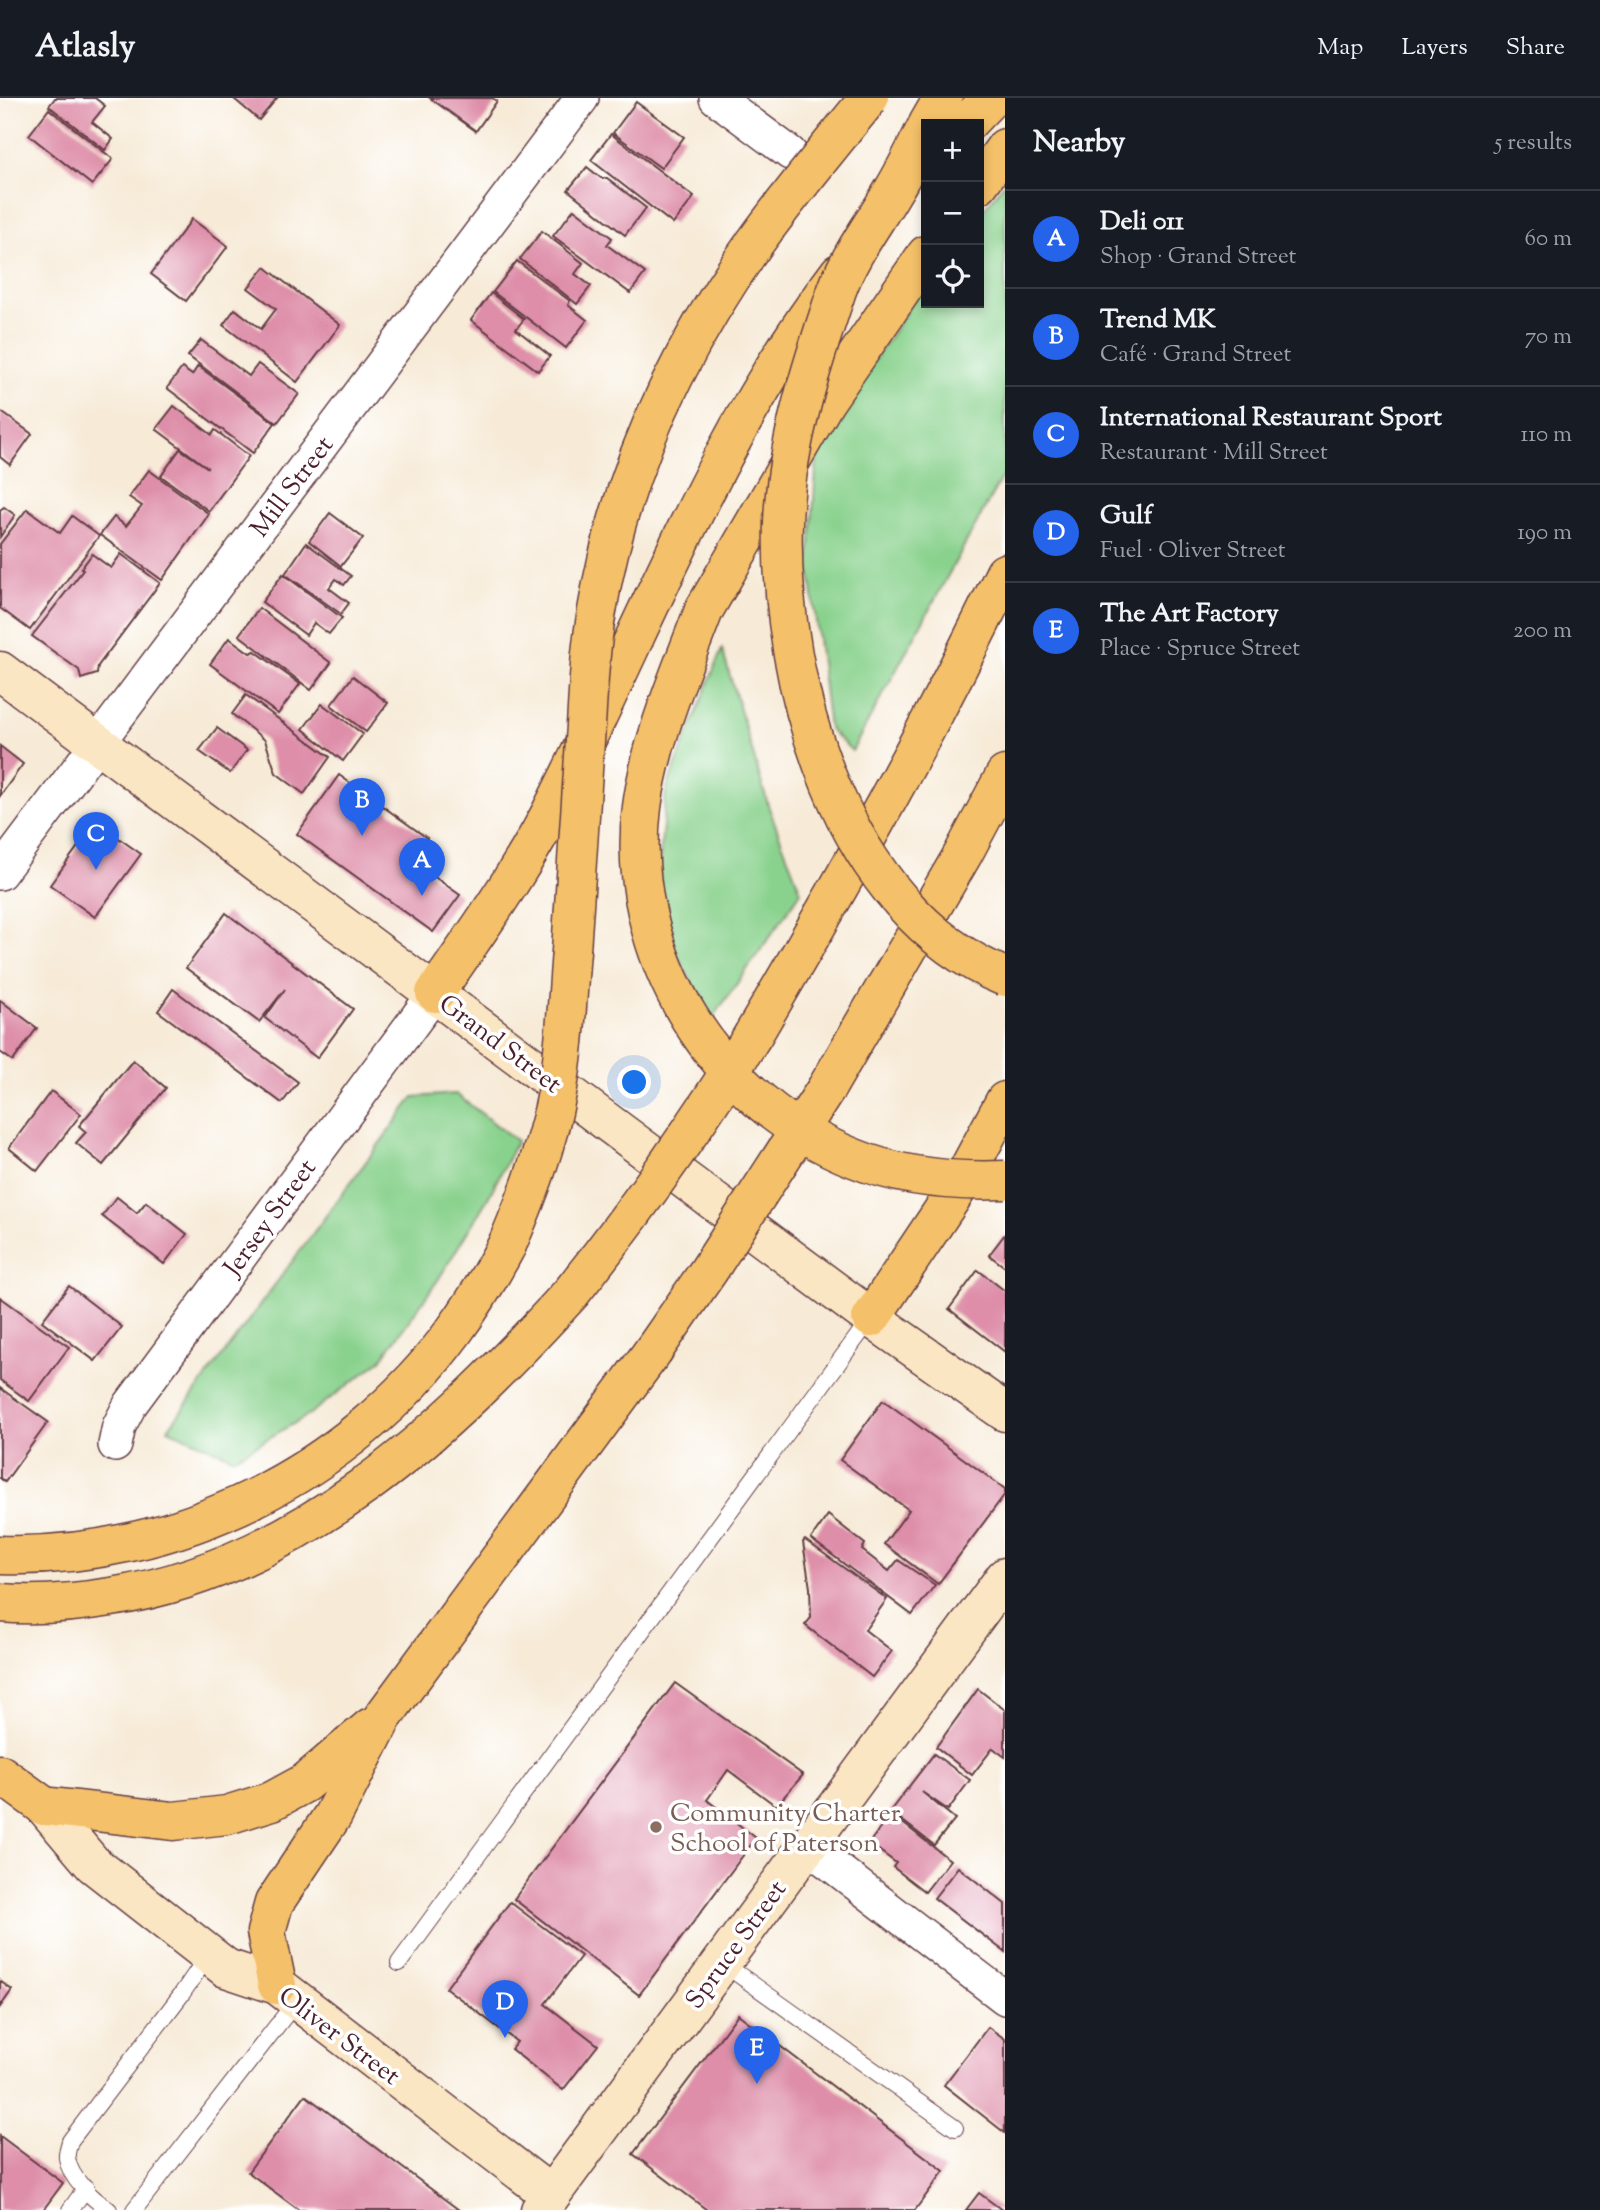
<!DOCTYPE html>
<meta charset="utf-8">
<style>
:root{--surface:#171b24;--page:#242831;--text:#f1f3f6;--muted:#9ea1a6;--line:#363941;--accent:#2563eb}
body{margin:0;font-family:"Sorts Mill Goudy",serif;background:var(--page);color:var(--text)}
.controls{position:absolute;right:21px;top:21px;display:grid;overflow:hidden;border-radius:0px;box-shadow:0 4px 10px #0003}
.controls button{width:63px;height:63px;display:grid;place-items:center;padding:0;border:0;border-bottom:2px solid var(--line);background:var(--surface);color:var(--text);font:35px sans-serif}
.you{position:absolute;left:635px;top:985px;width:24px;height:24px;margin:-18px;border:5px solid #fff;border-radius:50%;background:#1a73e8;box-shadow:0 0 0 10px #1a73e833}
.badge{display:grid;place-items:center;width:46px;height:46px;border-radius:50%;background:var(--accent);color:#fff;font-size:23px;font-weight:700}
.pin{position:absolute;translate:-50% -58px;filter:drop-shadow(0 2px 4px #0008)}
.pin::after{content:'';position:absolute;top:37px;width:24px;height:21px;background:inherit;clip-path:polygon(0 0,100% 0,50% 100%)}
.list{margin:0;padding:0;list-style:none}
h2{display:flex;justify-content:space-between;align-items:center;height:91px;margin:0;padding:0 28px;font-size:30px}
h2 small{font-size:23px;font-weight:400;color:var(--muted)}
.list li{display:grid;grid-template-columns:46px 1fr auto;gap:21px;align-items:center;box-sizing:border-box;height:98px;padding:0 28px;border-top:2px solid var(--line)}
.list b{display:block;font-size:26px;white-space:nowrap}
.list p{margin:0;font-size:23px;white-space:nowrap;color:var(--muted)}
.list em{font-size:23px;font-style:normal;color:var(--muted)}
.icon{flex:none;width:38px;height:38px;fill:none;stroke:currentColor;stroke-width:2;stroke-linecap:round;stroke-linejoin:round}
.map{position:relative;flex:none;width:1005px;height:2112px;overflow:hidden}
header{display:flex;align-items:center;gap:42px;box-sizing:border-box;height:98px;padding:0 35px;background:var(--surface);border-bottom:2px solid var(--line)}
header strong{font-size:33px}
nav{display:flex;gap:38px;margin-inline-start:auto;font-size:24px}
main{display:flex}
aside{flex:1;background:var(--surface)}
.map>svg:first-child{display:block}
.green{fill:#89d28d;stroke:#6a785c;stroke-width:2}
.building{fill:#de8ea9}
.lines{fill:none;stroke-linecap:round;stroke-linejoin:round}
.service-casing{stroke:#643e45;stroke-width:18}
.minor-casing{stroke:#643e45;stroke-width:36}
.secondary-casing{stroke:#643e45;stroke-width:41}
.primary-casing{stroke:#643e45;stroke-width:41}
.motorway-casing{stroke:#643e45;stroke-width:41}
.service{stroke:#fff;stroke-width:16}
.minor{stroke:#fff;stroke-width:33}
.secondary{stroke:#fbe6c3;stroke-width:38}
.primary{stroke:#f4c16a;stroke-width:38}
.motorway{stroke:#f4c16a;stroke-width:38}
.motorway-bridge-casing{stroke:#643e45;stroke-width:41;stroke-linecap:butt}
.motorway-bridge{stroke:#f4c16a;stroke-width:38}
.education-dot{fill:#8d6e63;stroke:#fff;stroke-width:2.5}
.labels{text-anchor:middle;stroke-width:7;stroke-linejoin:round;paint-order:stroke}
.street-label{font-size:26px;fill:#4a1f2b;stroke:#fff}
.education-label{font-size:26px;fill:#785e54;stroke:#fff;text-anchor:start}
</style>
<header>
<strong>Atlasly</strong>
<nav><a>Map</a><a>Layers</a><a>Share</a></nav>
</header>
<main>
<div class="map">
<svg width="1005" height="2112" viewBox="0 0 1005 2112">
<rect width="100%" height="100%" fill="#fff"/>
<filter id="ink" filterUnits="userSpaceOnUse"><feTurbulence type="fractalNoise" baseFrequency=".0143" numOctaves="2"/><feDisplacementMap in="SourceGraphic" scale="14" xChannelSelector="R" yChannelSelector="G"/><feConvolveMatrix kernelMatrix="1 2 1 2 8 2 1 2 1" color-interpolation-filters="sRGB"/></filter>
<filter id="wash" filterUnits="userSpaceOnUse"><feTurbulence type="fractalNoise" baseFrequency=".00686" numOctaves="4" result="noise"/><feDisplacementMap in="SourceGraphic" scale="28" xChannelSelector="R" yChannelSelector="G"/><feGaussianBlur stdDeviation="1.57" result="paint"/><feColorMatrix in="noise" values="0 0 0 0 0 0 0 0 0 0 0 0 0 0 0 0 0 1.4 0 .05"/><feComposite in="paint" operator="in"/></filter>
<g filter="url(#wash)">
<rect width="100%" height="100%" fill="#f7ebd8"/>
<g class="green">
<path d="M 1005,84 L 1005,373 L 852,653 L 829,631 L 809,466 L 818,347 L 926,184 L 926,205 L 979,205 L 979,118 Z"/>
<path d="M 722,551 L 769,710 L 801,794 L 712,921 L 671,846 L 658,784 L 666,692 Z"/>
<path d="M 456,996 L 517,1043 L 488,1100 L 438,1182 L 380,1263 L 307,1318 L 234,1360 L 168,1331 L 414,999 Z"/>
</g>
<g id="blocks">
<g class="building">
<path d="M 55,0 L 95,0 L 105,8 L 92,24 L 113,41 L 105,52 L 49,8 Z"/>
<path d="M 233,0 L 277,0 L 259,22 Z"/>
<path d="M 430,0 L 492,0 L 497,3 L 476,33 Z"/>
<path d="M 636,4 L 684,39 L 661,70 L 613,35 Z"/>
<path d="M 49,11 L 113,61 L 92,87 L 29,37 Z"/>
<path d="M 611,36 L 694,99 L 673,126 L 591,62 Z"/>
<path d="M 587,69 L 601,80 L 607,80 L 646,110 L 625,137 L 568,92 Z"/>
<path d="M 574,111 L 612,140 L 607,147 L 645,175 L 630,195 L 553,138 Z"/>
<path d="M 192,121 L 228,148 L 186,203 L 151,176 Z"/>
<path d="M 542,133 L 583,165 L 575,176 L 591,188 L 577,206 L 520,161 Z"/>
<path d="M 517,163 L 570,203 L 568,207 L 587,222 L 566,250 L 493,194 Z"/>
<path d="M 265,169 L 340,227 L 297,284 L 223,227 L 235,211 L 261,231 L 276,211 L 248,190 Z"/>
<path d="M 491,195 L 524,221 L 516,231 L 550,258 L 538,273 L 471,222 Z"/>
<path d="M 201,242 L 249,278 L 258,266 L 299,296 L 277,325 L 188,258 Z"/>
<path d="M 198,268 L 275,325 L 253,355 L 167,290 L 182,270 L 192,277 Z"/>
<path d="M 174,308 L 212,337 L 215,332 L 249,358 L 209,413 L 161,378 L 180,351 L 208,370 L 156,331 Z"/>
<path d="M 0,313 L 32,336 L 10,367 L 0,359 Z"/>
<path d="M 149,372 L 209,416 L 162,482 L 100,437 L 114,419 L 126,428 L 142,408 L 129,399 Z"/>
<path d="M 4,409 L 15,417 L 0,439 L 0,412 Z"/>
<path d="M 27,411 L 60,435 L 72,418 L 99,438 L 30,532 L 0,510 L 0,446 Z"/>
<path d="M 330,415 L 363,440 L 341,468 L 309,443 Z"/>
<path d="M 306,445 L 351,478 L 344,487 L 336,481 L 329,490 L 349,505 L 341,516 L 285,476 Z"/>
<path d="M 92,456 L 111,470 L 121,456 L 160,485 L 98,568 L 97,576 L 81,581 L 79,572 L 32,538 L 83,472 L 81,471 Z"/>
<path d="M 283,476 L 342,520 L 329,536 L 314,525 L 306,537 L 262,504 Z"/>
<path d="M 259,510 L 331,565 L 311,592 L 239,537 Z"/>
<path d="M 229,540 L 250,555 L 255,553 L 300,586 L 278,616 L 210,566 Z"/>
<path d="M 353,578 L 388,605 L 366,634 L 331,607 Z"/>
<path d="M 246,597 L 330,659 L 304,696 L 276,675 L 265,642 L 232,616 Z"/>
<path d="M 322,606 L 363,636 L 343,663 L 303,631 Z"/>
<path d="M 217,630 L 247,652 L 230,675 L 199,653 Z"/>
<path d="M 0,648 L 23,666 L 0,698 Z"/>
<path d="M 339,677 L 427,740 L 411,762 L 460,797 L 433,834 L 297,736 Z"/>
<path d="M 96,724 L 141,756 L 95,819 L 50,787 Z"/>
<path d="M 226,815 L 353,911 L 317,960 L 265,920 L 285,891 L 259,924 L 186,870 Z"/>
<path d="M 173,891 L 298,984 L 282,1005 L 158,913 Z"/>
<path d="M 0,902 L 37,930 L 13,963 L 0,954 Z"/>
<path d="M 133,962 L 166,990 L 103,1067 L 76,1045 L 86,1034 L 79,1028 Z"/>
<path d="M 51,993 L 81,1016 L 37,1073 L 9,1050 Z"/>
<path d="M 117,1099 L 137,1115 L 146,1104 L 187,1136 L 164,1166 L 102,1118 Z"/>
<path d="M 1005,1136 L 1005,1169 L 989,1157 Z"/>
<path d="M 978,1172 L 1005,1193 L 1005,1254 L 949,1211 Z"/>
<path d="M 69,1188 L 122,1229 L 95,1263 L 42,1223 Z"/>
<path d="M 0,1199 L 69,1249 L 29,1303 L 0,1282 Z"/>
<path d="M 0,1290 L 48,1324 L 5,1384 L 0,1380 Z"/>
<path d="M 883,1302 L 1005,1391 L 1005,1396 L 938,1486 L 884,1446 L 909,1412 L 840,1362 Z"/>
<path d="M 828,1417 L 865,1446 L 862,1452 L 889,1473 L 898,1462 L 935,1487 L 912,1517 L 811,1441 Z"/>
<path d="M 805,1442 L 887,1501 L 865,1532 L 892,1553 L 872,1579 L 805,1527 L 811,1520 L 810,1490 L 803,1444 Z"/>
<path d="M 675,1585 L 803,1677 L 776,1708 L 728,1672 L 707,1702 L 756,1740 L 639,1897 L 514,1801 Z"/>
<path d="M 978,1591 L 1005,1612 L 1005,1659 L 993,1650 L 972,1677 L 936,1649 Z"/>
<path d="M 934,1656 L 970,1682 L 948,1712 L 922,1694 L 955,1721 L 934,1747 L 890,1713 Z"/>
<path d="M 891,1716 L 950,1762 L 925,1794 L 893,1769 L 896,1765 L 869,1745 Z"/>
<path d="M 958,1769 L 1005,1806 L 1005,1854 L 934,1800 Z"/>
<path d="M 510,1804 L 581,1858 L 545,1906 L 598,1947 L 563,1992 L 511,1951 L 517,1944 L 446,1890 Z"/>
<path d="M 0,1883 L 12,1892 L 0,1909 Z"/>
<path d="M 738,1916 L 944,2073 L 915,2112 L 707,2112 L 633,2056 Z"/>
<path d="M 988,1929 L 1005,1941 L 1005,2035 L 944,1987 Z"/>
<path d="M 305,1997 L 459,2112 L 299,2112 L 248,2074 Z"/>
<path d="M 0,2038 L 63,2085 L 43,2112 L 0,2112 Z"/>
<path d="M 979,2095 L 1002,2112 L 966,2112 Z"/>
</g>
</g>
</g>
<g filter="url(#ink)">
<use href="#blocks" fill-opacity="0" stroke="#643e45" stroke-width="2"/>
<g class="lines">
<defs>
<g id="service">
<path d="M 721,1864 L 955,2030"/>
<path d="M 399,1865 L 871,1220"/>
<path d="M 70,2112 L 86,2090"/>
<path d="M 109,2112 C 93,2101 70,2081 67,2060 C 66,2055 69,2048 70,2043 L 181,1897 L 209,1856"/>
<path d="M 134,2112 L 297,1902"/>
</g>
<g id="minor">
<path d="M 716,0 L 790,55"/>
<path d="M 0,775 L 582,0"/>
<path d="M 115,1347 L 119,1328 L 130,1307 L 435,895"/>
<path d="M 807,1748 L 1005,1900"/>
</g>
<g id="secondary">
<path d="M 0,573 L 871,1220 L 1005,1314"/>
<path d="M 44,1708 L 93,1766 L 226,1870 L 277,1887 L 551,2097"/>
<path d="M 540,2112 L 1005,1479"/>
</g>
<path id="primary" d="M 0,1676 L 44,1708"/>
<g id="motorway">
<path d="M 928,26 L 943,0"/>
<path d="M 966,26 L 991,0"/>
<path d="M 979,86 L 1005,50"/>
<path d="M 704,512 L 825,304 L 926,157"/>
<path d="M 435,895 C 479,831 525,768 559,698 C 648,521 718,333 839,175"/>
<path d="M 753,937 C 842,786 929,633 1005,475"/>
<path d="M 826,991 L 963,756 L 1005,677"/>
<path d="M 871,1220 L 960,1087 L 1005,1003"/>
<path d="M 0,1457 C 176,1462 350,1375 454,1233 C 474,1206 491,1177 507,1147"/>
<path d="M 0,1505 C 37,1508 74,1505 111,1499 C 301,1469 446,1332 571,1195"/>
<path d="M 44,1708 L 173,1723 L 227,1717 L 272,1703 L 305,1685 L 371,1629"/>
<path d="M 277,1887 L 266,1834 L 274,1805 L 333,1717 L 383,1619 L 653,1253"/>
</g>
</defs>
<use href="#service" class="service-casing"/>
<use href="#minor" class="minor-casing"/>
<use href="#secondary" class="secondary-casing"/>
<use href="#primary" class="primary-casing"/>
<use href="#motorway" class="motorway-casing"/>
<use href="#service" class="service"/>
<use href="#minor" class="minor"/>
<use href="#secondary" class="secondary"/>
<use href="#primary" class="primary"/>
<use href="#motorway" class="motorway"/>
<defs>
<g id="motorway-bridge">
<path d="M 926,30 C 916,50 906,71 894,91 C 875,124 850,156 837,192 C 812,266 786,345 783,424 C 778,586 841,812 1005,879"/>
<path d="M 704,512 C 680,576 651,640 642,709 C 623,857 717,1006 854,1060 C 902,1080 954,1084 1005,1082"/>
<path d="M 507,1147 C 528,1098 547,1048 557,995 C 566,948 567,900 571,853 C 576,783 580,713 585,643 C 588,599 589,556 597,513 C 619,379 676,256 754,146 C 790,96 830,48 869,0"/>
<path d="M 571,1195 C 637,1112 697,1027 753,937"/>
<path d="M 653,1253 L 709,1172 L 826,991"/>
</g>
</defs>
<use href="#motorway-bridge" class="motorway-bridge-casing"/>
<use href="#motorway-bridge" class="motorway-bridge"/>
</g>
</g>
<circle class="education-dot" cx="656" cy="1729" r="7"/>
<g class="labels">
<g class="street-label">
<text transform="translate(291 388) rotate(-53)" y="9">Mill Street</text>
<text transform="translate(501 945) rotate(37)" y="9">Grand Street</text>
<text transform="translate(269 1119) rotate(-54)" y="9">Jersey Street</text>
<text transform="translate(735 1846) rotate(-54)" y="9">Spruce Street</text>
<text transform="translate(340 1937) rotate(37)" y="9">Oliver Street</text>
</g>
<g class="education-label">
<text x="670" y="1723">Community Charter<tspan x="670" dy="30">School of Paterson</tspan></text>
</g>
</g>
</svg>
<div class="controls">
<button>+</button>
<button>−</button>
<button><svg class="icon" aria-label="locate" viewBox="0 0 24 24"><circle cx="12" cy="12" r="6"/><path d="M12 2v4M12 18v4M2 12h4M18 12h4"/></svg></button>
</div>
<div class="you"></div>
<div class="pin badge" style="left:422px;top:798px">A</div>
<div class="pin badge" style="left:362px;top:738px">B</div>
<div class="pin badge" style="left:96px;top:772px">C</div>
<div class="pin badge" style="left:505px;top:1940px">D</div>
<div class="pin badge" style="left:757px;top:1986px">E</div>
</div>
<aside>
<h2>Nearby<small>5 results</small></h2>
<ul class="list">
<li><span class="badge">A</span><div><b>Deli 011</b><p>Shop · Grand Street</p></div><em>60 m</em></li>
<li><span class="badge">B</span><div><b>Trend MK</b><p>Café · Grand Street</p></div><em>70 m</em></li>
<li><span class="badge">C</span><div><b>International Restaurant Sport</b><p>Restaurant · Mill Street</p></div><em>110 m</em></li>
<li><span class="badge">D</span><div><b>Gulf</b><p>Fuel · Oliver Street</p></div><em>190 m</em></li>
<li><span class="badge">E</span><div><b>The Art Factory</b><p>Place · Spruce Street</p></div><em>200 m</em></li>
</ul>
</aside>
</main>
